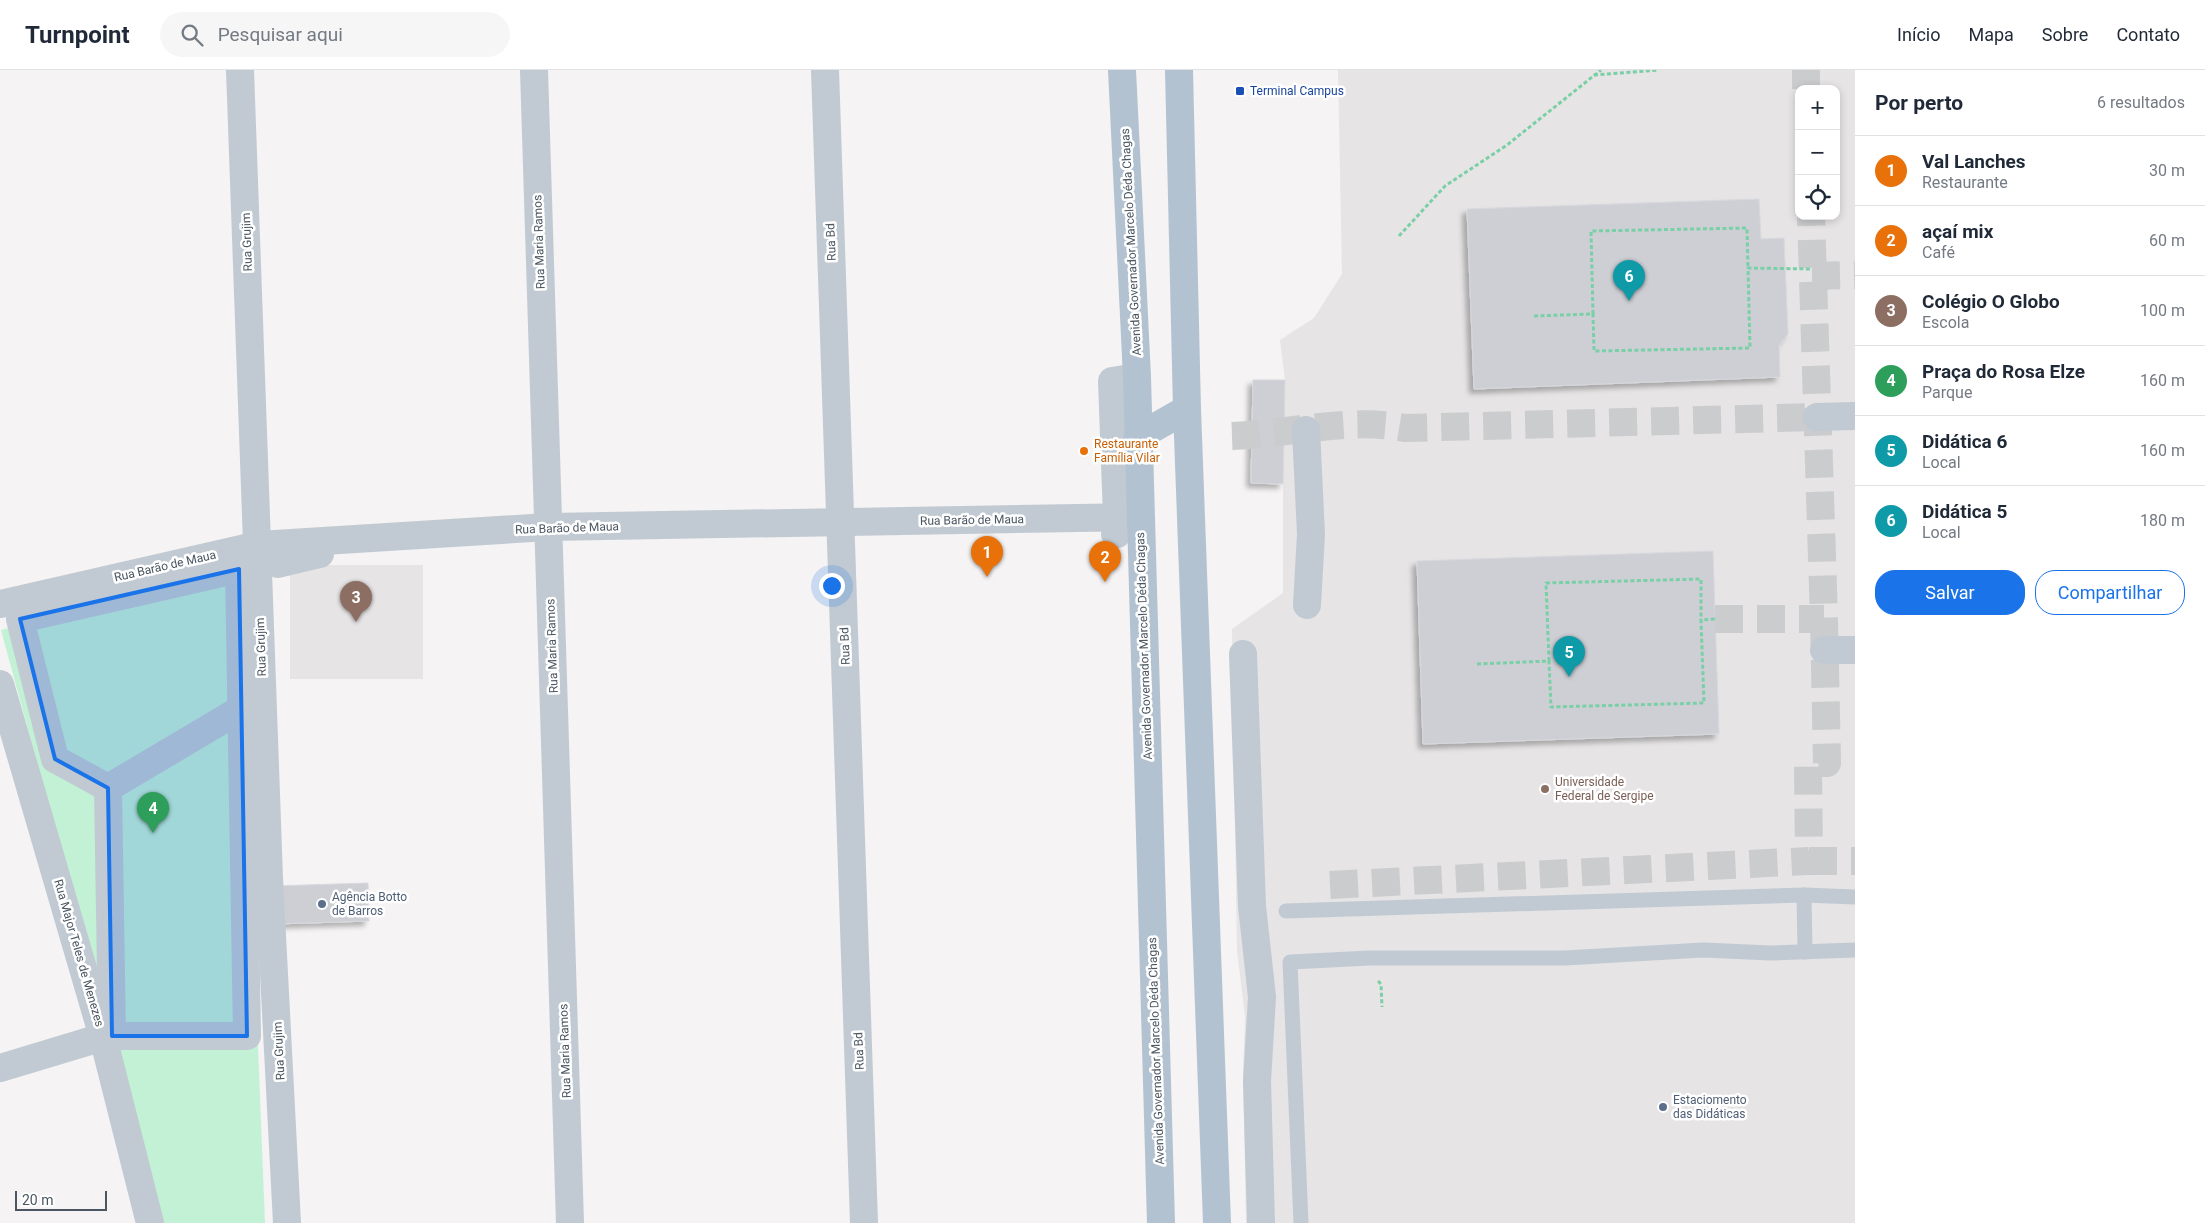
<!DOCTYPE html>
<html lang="pt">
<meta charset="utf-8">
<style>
:root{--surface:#fff;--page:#f6f6f7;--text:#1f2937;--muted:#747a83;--line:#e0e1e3;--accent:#1a73e8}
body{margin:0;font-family:Roboto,sans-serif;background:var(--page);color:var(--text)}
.controls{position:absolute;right:15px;top:15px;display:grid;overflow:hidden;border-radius:10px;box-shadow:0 2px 8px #0003}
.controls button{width:45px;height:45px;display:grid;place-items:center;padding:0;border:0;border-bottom:1px solid var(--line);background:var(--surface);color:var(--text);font:25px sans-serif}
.scale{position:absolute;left:15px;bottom:12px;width:92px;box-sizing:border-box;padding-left:5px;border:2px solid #4a5661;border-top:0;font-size:14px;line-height:18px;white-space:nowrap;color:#4a5661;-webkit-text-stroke:4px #fff;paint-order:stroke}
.you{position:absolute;left:831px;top:515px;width:18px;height:18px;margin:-12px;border:4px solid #fff;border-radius:50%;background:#1a73e8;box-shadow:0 0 0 8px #1a73e833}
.badge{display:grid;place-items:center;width:32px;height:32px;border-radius:50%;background:var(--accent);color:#fff;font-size:16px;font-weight:700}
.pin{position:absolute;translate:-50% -41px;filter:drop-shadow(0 1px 2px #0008)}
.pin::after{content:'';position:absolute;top:26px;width:18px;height:15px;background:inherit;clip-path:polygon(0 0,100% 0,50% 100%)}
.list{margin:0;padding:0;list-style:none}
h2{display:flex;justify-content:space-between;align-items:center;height:65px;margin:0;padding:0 20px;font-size:21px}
h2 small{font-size:16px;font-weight:400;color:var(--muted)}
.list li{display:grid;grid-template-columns:32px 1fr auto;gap:15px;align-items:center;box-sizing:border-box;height:70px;padding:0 20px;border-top:1px solid var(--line)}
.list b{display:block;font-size:19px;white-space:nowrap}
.list p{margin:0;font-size:16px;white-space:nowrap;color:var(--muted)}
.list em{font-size:16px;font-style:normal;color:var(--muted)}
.actions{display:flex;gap:10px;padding:15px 20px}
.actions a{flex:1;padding:11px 0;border:1px solid var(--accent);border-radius:20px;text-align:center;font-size:18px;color:var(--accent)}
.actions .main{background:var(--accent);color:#fff}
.icon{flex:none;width:28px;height:28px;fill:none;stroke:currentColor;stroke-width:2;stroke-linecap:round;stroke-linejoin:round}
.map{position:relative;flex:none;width:1855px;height:1153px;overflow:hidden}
header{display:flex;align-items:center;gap:30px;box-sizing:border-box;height:70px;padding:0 25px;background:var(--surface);border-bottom:1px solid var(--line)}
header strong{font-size:24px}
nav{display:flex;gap:28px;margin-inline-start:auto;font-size:18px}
.search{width:350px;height:45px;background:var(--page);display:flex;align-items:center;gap:12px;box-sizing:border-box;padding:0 18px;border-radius:28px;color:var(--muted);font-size:19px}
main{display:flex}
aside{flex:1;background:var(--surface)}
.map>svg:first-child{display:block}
.education{fill:#e6e4e5;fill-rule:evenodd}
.green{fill:#c3f1d5}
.building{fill:#cdcfd5;stroke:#d7d9de;filter:url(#shadow)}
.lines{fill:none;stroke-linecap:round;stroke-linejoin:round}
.street-tunnel{stroke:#caccce;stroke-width:28;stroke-dasharray:28 14;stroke-linecap:butt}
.path{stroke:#7ad0a6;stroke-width:3;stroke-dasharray:4 2.5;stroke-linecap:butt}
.lane{stroke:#c1cad2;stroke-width:15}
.street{stroke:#c1cad2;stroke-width:28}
.primary{stroke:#b3c2d1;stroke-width:28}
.marked{fill:#1a73e8;fill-opacity:0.2;stroke:#1a73e8;stroke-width:4;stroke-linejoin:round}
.transit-dot{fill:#1a4fb4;stroke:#fff;stroke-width:2}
.food-dot{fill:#e8710a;stroke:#fff;stroke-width:2}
.education-dot{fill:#8d6e63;stroke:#fff;stroke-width:2}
.service-dot{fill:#5c6f8a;stroke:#fff;stroke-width:2}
.labels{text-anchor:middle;stroke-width:5;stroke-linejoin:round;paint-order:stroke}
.transit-label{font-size:12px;fill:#164399;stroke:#fff;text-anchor:start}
.street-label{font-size:12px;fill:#4a5661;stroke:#fff}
.food-label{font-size:12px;fill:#c56008;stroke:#fff;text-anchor:start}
.education-label{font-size:12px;fill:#785e54;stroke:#fff;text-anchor:start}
.service-label{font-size:12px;fill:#4e5e75;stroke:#fff;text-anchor:start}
</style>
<header>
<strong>Turnpoint</strong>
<div class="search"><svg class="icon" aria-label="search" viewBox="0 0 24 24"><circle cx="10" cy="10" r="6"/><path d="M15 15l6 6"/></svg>Pesquisar aqui</div>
<nav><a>Início</a><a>Mapa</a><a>Sobre</a><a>Contato</a></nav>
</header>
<main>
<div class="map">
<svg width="1855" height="1153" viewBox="0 0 1855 1153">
<defs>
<filter id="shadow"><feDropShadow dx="-4.5" dy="4.5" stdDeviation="2.5" flood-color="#0004"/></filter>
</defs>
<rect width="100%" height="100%" fill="#f5f3f3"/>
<g class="education">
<path d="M 1338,0 L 1855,0 L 1855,1153 L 1246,1153 L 1243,1002 L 1245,947 L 1237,880 L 1232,559 L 1283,523 L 1283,414 L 1251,413 L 1253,310 L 1285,310 L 1280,270 L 1314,248 L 1342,204 ZM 1799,19 L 1836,19 L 1836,146 L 1799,146 Z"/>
<rect x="290" y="495" width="133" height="114"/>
</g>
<path class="green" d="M 239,499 L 265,1153 L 162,1153 L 1,560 Z"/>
<g class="building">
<path d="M 1759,129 L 1761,169 L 1784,168 L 1788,264 L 1779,275 L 1780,307 L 1474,319 L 1467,139 Z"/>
<path d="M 1253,310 L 1285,310 L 1283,414 L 1251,413 Z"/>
<path d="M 1713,481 L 1719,664 L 1423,674 L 1417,491 Z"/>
<path d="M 368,813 L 369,851 L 275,854 L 274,816 Z"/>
</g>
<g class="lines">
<g class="street-tunnel">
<path d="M 1806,0 L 1806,19"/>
<path d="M 1812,206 L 1855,205"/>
<path d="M 1232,366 C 1289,364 1349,347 1405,358 L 1817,347"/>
<path d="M 1715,549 L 1824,549"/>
<path d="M 1809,791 L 1855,791"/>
<path d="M 1330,815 L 1809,791 L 1808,693 L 1827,693 L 1824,549 L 1811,146"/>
</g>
<g class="path">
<path d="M 1594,5 L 1658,0"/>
<path d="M 1399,166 L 1445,116 L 1507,75 L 1601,0"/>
<path d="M 1593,244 L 1591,161 L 1747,158 L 1748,198"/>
<path d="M 1534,246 L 1593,244 L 1594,281 L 1750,278 L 1748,198 L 1812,199"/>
<path d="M 1549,591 L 1546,513 L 1701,509 L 1701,550"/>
<path d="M 1477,594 L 1549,591 L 1551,637 L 1704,633 L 1701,550 L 1715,549"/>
<path d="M 1378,911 L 1381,914 L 1382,937"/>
</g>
<g class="lane">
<path d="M 1804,825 L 1805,882"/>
<path d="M 1286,841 L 1804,825 L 1855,827"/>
<path d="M 1301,1153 L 1290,892 L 1370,888 L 1565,888 L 1703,880 L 1771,883 L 1855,880"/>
</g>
<g class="street">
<path d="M 240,0 L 269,808 L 287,1153"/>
<path d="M 534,0 L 570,1153"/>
<path d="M 825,0 L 864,1153"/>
<path d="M 1817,347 L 1855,346"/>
<path d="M 1306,360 L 1311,464 L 1307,535"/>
<path d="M 1115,464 L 1117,464 L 1117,447 L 1112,311 L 1137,307"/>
<path d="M 278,494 L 320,484"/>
<path d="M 239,499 L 247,966 L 112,966 L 108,718 L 55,689 L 20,549 Z"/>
<path d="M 0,534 L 259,475 L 548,457 L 1140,447"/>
<path d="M 1824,580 L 1855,580"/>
<path d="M 1243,584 L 1252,836 L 1262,927 L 1257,1011 L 1261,1153"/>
<path d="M 0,614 L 103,967 L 150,1153"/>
<path d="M 108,718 L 241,639"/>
<path d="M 0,998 L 103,967"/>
</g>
<g class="primary">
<path d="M 1122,0 L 1137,307 L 1161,1153"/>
<path d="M 1179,0 L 1187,339 L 1217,1153"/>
<path d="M 1138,367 L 1187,339"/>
</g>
</g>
<path class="marked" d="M 239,499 L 247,966 L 112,966 L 108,718 L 55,689 L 20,549 Z"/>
<rect class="transit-dot" x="1235" y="16" width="10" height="10" rx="2.5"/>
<circle class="food-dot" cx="1084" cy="381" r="5"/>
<circle class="education-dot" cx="1545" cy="719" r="5"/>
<g class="service-dot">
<circle cx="322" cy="834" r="5"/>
<circle cx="1663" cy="1037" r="5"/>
</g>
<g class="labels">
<g class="transit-label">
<text x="1250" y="25">Terminal Campus</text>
</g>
<g class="street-label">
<text transform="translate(247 172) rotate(-92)" y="4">Rua Grujim</text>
<text transform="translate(539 172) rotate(-92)" y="4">Rua Maria Ramos</text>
<text transform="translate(831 172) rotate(-92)" y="4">Rua Bd</text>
<text transform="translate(1131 172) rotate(-93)" y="4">Avenida Governador Marcelo Déda Chagas</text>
<text transform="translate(972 450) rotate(-1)" y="4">Rua Barão de Maua</text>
<text transform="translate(567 458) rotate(-2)" y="4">Rua Barão de Maua</text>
<text transform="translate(165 496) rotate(-13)" y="4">Rua Barão de Maua</text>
<text transform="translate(552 576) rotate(-92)" y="4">Rua Maria Ramos</text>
<text transform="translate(845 576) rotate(-92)" y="4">Rua Bd</text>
<text transform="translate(1144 576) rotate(-92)" y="4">Avenida Governador Marcelo Déda Chagas</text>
<text transform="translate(261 577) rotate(-92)" y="4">Rua Grujim</text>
<text transform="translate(79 883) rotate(74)" y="4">Rua Major Teles de Menezes</text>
<text transform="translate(279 981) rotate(-93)" y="4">Rua Grujim</text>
<text transform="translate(565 981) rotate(-92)" y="4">Rua Maria Ramos</text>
<text transform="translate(859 981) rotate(-92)" y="4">Rua Bd</text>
<text transform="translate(1156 981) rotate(-92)" y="4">Avenida Governador Marcelo Déda Chagas</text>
</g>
<g class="food-label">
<text x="1094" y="378">Restaurante<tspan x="1094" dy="14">Família Vilar</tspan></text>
</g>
<g class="education-label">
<text x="1555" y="716">Universidade<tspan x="1555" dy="14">Federal de Sergipe</tspan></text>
</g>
<g class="service-label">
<text x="332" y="831">Agência Botto<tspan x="332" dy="14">de Barros</tspan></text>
<text x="1673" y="1034">Estaciomento<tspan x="1673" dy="14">das Didáticas</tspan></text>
</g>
</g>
</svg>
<div class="controls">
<button>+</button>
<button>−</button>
<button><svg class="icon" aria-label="locate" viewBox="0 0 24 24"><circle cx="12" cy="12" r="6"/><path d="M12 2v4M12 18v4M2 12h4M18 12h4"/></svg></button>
</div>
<div class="scale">20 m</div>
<div class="you"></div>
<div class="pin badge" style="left:987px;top:507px;background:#e8710a">1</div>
<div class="pin badge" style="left:1105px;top:512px;background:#e8710a">2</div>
<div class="pin badge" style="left:356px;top:552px;background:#8d6e63">3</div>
<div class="pin badge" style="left:153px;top:763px;background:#2e9e5b">4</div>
<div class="pin badge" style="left:1569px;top:607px;background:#0f9aa8">5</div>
<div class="pin badge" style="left:1629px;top:231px;background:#0f9aa8">6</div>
</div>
<aside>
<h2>Por perto<small>6 resultados</small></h2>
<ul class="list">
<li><span class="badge" style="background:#e8710a">1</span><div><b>Val Lanches</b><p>Restaurante</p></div><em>30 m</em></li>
<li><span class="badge" style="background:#e8710a">2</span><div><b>açaí mix</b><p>Café</p></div><em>60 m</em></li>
<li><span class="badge" style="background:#8d6e63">3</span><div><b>Colégio O Globo</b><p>Escola</p></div><em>100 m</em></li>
<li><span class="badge" style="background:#2e9e5b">4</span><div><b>Praça do Rosa Elze</b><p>Parque</p></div><em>160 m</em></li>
<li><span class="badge" style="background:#0f9aa8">5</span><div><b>Didática 6</b><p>Local</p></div><em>160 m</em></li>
<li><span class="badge" style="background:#0f9aa8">6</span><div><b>Didática 5</b><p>Local</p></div><em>180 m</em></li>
</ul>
<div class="actions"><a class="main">Salvar</a><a>Compartilhar</a></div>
</aside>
</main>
